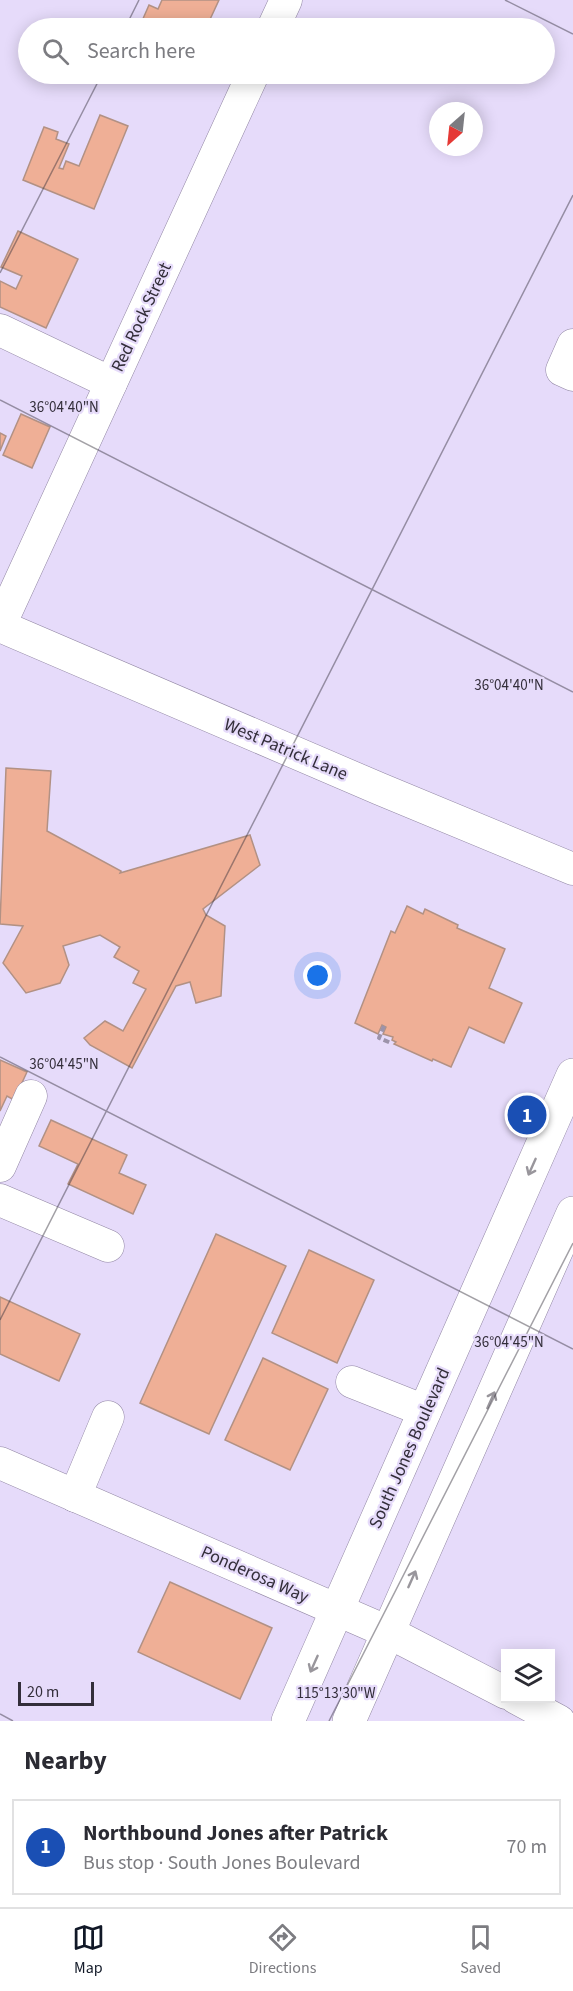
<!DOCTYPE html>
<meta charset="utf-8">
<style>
:root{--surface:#fff;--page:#f2f2f3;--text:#2b2b33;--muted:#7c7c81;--line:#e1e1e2;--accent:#111827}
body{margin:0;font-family:"Source Sans 3",sans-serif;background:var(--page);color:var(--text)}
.controls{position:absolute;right:18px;bottom:18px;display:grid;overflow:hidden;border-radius:0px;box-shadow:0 3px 15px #0003}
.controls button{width:54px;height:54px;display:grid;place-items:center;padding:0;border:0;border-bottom:2px solid var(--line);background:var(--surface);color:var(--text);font:30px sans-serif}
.compass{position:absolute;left:429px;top:102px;width:54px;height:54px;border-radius:50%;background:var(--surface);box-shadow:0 3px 15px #0003;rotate:207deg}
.scale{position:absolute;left:18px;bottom:15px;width:76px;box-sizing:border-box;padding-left:6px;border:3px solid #332e3a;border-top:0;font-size:16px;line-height:21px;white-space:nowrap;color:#332e3a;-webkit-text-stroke:4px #e6dbfa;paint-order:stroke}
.you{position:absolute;left:318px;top:976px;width:21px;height:21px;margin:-15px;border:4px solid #fff;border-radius:50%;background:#1a73e8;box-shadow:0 0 0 9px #1a73e833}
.badge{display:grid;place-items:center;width:39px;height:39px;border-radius:50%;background:var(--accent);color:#fff;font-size:20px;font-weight:700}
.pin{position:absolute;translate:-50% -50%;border:3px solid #fff;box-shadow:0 2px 6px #0006}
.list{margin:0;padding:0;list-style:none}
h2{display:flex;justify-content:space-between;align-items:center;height:78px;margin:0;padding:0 24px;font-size:26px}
h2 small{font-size:20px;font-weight:400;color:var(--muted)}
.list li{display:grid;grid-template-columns:39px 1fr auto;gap:18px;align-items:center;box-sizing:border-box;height:96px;margin:0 12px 12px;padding:0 12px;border:2px solid var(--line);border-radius:0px}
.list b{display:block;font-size:22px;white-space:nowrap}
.list p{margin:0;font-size:20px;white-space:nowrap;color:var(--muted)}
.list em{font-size:20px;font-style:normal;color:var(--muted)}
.icon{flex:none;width:33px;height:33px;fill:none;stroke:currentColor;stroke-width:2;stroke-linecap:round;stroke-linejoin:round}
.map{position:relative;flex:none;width:573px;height:1721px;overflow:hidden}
.search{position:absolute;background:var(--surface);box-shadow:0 3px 15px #0003;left:18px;right:18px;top:18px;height:66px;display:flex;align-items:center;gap:15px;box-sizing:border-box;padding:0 21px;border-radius:33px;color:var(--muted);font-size:22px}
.sheet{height:186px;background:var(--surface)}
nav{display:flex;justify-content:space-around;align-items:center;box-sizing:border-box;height:84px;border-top:2px solid var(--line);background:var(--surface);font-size:16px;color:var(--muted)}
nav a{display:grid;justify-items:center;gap:3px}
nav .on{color:var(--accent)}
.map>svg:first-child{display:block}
.building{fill:#efaf96;stroke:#b29184;stroke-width:1.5}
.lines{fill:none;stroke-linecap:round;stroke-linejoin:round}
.minor-casing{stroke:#9287a4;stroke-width:33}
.major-casing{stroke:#9287a4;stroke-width:34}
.path{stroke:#9c93aa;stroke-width:4;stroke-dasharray:6 3;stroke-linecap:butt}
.minor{stroke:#fff;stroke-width:32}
.major{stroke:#fff;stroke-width:33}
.oneway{stroke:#99969c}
.ticks{fill:none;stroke:#332e3a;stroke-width:1.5;stroke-opacity:0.45}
.labels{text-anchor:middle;stroke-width:4.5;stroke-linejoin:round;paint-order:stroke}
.street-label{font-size:18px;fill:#332e3a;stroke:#e6dbfa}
.ticks-label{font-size:15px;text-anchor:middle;fill:#332e3a;stroke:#e6dbfa;stroke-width:4.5;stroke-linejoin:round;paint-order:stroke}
</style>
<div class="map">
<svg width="573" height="1721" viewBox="0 0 573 1721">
<rect width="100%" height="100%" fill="#e6dbfa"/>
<g class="building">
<path d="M 162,0 L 219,0 L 206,28 L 149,28 L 151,25 L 142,21 L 149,5 L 158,9 Z"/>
<path d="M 159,74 L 185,74 L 180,83 Z"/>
<path d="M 100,115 L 128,126 L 94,209 L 23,180 L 44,127 L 58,132 L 56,139 L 69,144 L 59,168 L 63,169 L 66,161 L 79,166 Z"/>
<path d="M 18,231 L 78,259 L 46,328 L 0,307 L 0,281 L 16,289 L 22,276 L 1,267 Z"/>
<path d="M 21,414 L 50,427 L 32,468 L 3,455 Z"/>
<path d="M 0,433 L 6,436 L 0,451 Z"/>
<path d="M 6,768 L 51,771 L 47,831 L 121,871 L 120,873 L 250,835 L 260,865 L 203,909 L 206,915 L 225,926 L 221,996 L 196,1003 L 190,982 L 176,986 L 132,1068 L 90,1045 L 84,1038 L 105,1021 L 123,1031 L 146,989 L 133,983 L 139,971 L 114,957 L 120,947 L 100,935 L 63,946 L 69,965 L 60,983 L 26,993 L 3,963 L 23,926 L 0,924 Z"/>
<path d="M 407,906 L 423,914 L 425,909 L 458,925 L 457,928 L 505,949 L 489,988 L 522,1003 L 504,1043 L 469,1027 L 451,1067 L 433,1059 L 432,1061 L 394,1044 L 396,1042 L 392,1040 L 393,1037 L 383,1034 L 386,1027 L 382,1025 L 378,1034 L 355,1023 L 391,931 L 395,933 Z"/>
<path d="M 0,1060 L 27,1072 L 14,1100 L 7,1096 L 0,1111 Z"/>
<path d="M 51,1120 L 127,1155 L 119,1173 L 146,1185 L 133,1214 L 68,1184 L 78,1164 L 39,1146 Z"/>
<path d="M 216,1234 L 286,1266 L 209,1434 L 140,1403 Z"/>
<path d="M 309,1250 L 374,1280 L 337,1363 L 272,1333 Z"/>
<path d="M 0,1297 L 80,1334 L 59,1381 L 0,1354 Z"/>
<path d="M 263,1358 L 328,1389 L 290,1470 L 225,1440 Z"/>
<path d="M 170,1582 L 272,1628 L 240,1699 L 138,1652 Z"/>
</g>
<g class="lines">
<defs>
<g id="minor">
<path d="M 273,28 L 286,0"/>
<path d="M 0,330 L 111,383"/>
<path d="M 573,345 L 562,370 L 573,375"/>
<path d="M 0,625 L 253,74"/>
<path d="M 0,626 L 380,789 L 573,869"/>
<path d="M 0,1166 L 31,1096"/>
<path d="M 0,1200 L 108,1246"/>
<path d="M 352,1382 L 425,1411"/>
<path d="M 0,1463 L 388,1632 L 506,1693"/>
<path d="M 75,1496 L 108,1417"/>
<path d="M 516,1698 L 559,1721"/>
</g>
<g id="major">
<path d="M 288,1721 L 573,1075"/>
<path d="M 349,1721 L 573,1213"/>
</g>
</defs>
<use href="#minor" class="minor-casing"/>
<use href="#major" class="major-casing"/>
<path class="path" d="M 384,1026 L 379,1038 L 391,1043"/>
<use href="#minor" class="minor"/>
<use href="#major" class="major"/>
</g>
<defs><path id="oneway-shaft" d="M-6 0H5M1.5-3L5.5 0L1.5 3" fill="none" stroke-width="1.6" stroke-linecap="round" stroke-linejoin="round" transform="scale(1.5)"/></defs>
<g class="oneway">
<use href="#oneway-shaft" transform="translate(532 1167) rotate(114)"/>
<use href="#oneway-shaft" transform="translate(491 1400) rotate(-66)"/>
<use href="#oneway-shaft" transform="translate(412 1579) rotate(-66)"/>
<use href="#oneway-shaft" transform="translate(314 1664) rotate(114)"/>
</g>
<path class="ticks" d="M 505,0 L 573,34M 125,28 L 139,0M 0,273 L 102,74M 0,400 L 573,692M 0,1057 L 573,1349M 0,1320 L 573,195M 0,1714 L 13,1721M 329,1721 L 573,1243"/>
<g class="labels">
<g class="street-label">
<text transform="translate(141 317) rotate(-65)" y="6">Red Rock Street</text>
<text transform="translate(286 749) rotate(23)" y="6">West Patrick Lane</text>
<text transform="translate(409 1448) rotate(-66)" y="6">South Jones Boulevard</text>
<text transform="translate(255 1574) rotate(24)" y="6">Ponderosa Way</text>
</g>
</g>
<g class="ticks-label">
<text x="64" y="412">36°04'40"N</text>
<text x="509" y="690">36°04'40"N</text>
<text x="64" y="1069">36°04'45"N</text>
<text x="509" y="1347">36°04'45"N</text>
<text x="336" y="1698">115°13'30"W</text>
</g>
</svg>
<div class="controls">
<button><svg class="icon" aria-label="layers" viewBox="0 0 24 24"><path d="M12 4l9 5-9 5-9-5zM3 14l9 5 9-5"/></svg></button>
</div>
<svg class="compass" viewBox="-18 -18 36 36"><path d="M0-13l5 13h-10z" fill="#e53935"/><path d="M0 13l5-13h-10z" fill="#7c7c81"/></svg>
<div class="scale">20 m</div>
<div class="you"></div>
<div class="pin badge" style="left:527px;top:1115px;background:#1a4fb4">1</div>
<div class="search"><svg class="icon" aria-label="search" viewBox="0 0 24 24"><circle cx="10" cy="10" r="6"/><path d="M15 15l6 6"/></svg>Search here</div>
</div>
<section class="sheet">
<h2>Nearby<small></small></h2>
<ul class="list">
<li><span class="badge" style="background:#1a4fb4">1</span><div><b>Northbound Jones after Patrick</b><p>Bus stop · South Jones Boulevard</p></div><em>70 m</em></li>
</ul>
</section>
<nav>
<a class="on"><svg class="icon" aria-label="map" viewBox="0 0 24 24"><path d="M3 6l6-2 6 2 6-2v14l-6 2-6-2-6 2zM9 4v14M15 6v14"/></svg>Map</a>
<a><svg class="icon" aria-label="directions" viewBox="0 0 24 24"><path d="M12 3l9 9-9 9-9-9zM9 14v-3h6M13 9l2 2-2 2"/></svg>Directions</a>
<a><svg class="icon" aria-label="saved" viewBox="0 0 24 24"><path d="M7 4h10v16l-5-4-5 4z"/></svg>Saved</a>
</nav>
